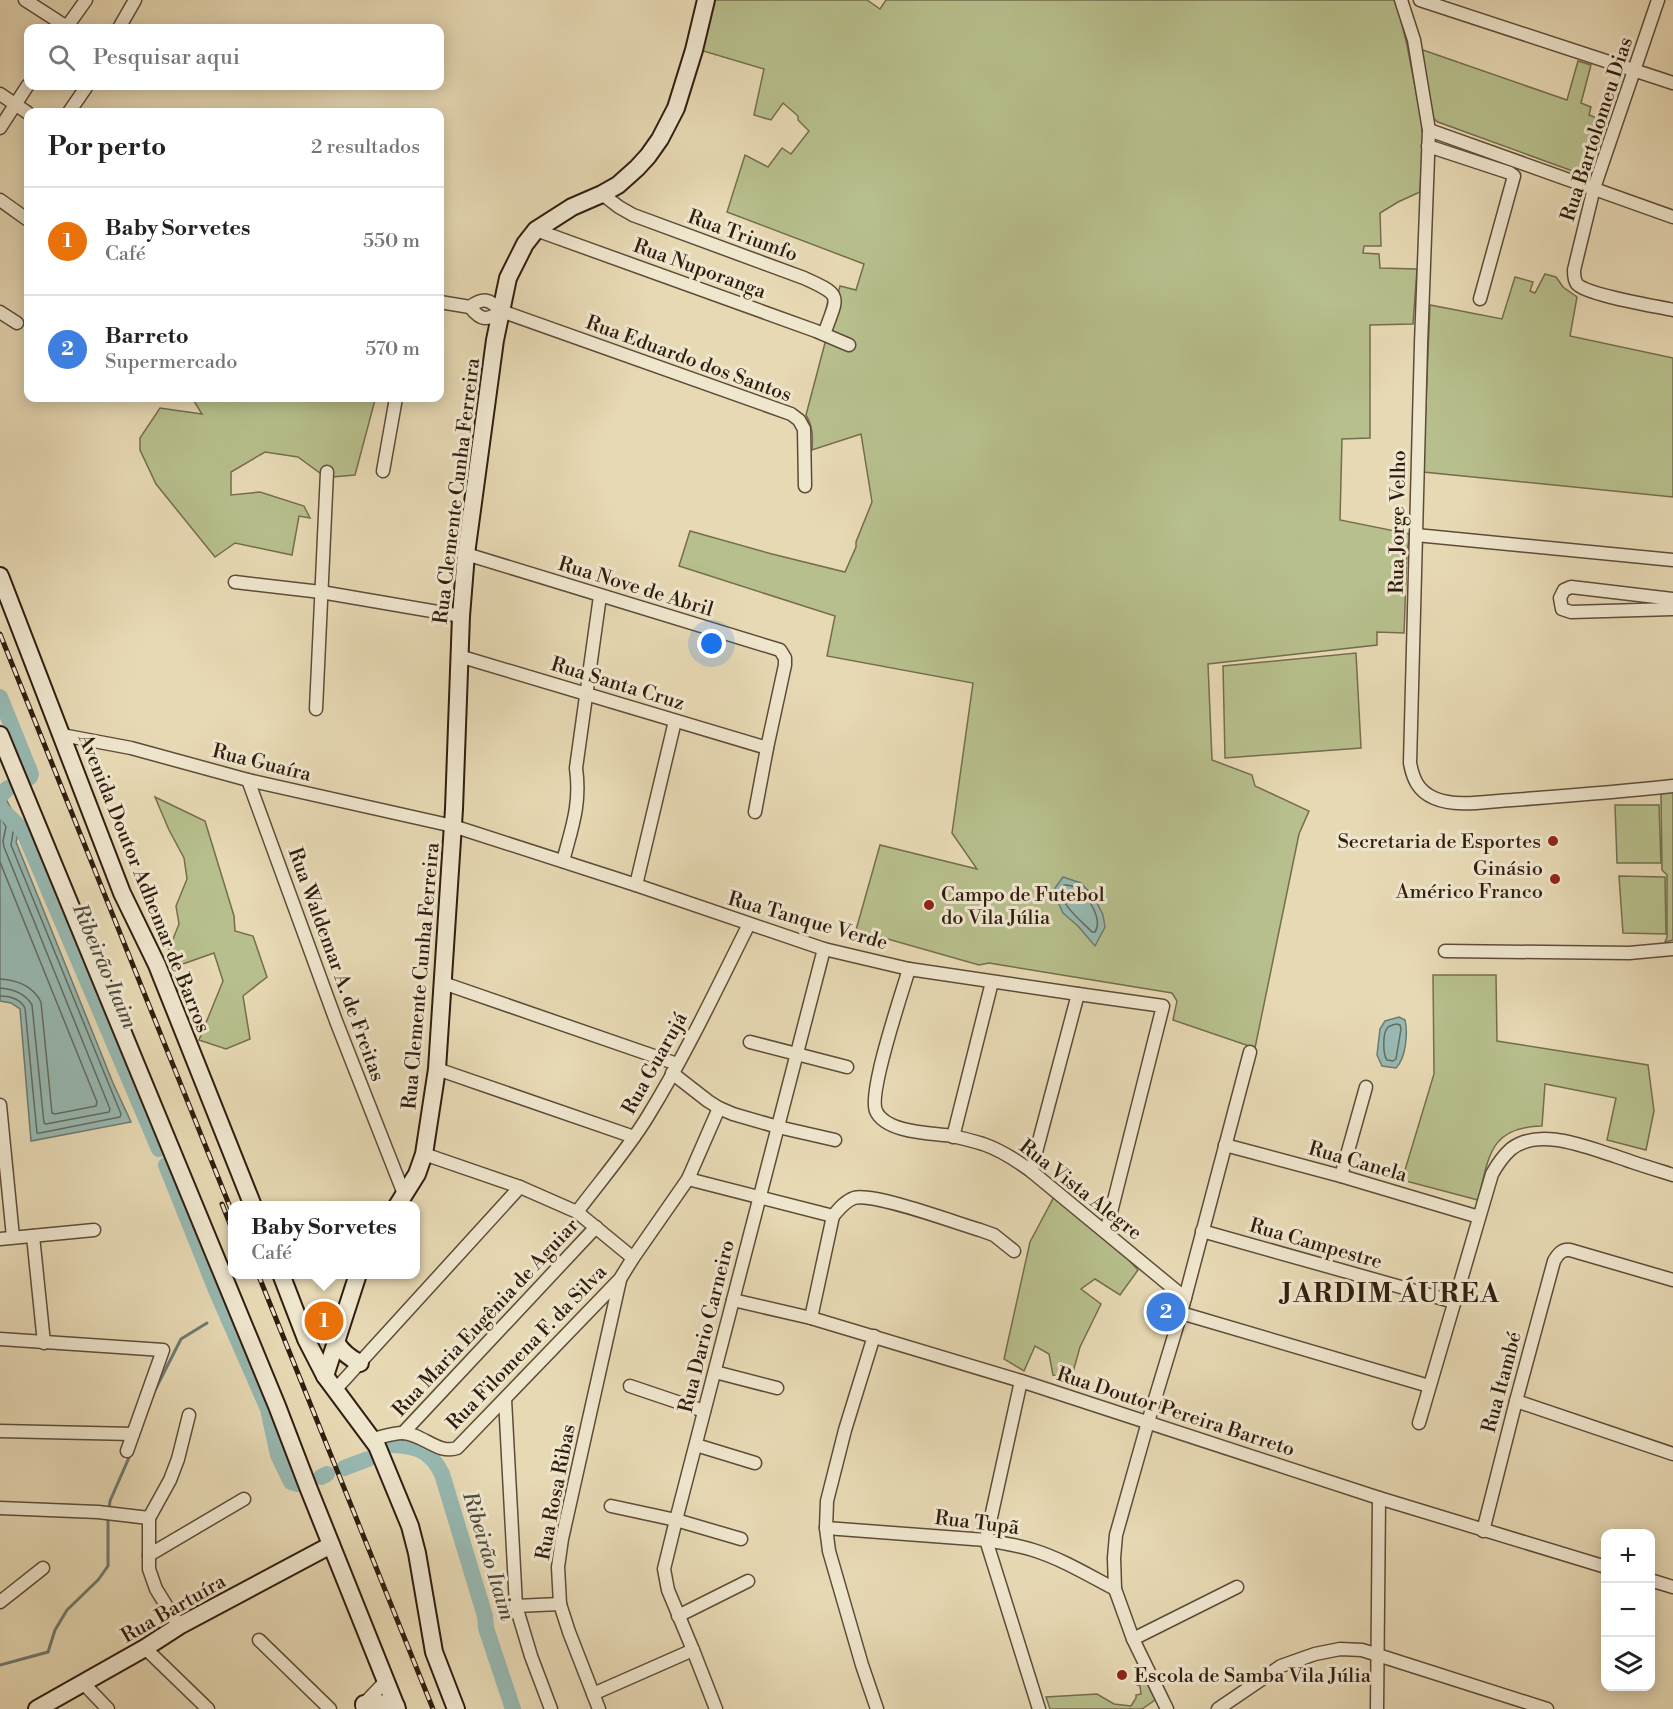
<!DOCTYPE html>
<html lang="pt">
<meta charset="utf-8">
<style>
:root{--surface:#fff;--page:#f6f6f6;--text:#222;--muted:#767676;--line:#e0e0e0;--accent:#8f2418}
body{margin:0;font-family:"Libre Bodoni",serif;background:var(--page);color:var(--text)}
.controls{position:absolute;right:18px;bottom:18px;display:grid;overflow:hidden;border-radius:12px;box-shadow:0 3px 15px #0003}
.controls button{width:54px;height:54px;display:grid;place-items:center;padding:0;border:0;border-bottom:2px solid var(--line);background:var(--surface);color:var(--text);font:30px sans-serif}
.you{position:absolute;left:712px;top:644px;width:21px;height:21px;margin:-15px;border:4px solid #fff;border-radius:50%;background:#1a73e8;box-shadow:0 0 0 9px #1a73e833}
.badge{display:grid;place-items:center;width:39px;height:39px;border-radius:50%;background:var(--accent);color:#fff;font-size:20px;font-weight:700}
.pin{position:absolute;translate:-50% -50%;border:3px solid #fff;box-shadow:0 2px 6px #0006}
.popup{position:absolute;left:228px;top:1201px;width:192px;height:78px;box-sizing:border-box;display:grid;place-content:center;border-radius:12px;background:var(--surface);filter:drop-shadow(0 2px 4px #0005);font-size:20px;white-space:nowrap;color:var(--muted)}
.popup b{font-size:22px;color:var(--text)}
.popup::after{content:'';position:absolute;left:50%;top:100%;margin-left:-12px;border:12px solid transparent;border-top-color:var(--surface)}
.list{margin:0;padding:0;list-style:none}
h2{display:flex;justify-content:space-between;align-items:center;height:78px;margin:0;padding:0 24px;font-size:26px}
h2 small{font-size:20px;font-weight:400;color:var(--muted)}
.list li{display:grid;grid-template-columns:39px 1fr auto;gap:18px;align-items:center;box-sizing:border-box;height:108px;padding:0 24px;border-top:2px solid var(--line)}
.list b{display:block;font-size:22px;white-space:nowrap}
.list p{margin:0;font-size:20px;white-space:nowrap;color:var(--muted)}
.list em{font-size:20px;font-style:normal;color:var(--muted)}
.icon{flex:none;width:33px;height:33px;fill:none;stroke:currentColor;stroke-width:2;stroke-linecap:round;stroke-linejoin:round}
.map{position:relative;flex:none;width:1673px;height:1709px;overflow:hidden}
.search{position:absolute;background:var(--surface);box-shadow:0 3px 15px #0003;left:24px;top:24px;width:420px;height:66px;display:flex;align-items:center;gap:15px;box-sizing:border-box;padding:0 21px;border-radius:12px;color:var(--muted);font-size:22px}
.panel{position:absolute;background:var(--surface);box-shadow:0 3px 15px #0003;left:24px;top:108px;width:420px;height:294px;border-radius:12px}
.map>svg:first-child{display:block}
.green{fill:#b7bf8c;stroke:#746e4e;stroke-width:1.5}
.water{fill:#97b9b2;stroke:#6e7b71;stroke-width:1.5}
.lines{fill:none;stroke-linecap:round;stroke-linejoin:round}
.shore{stroke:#646b60;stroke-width:1.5}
.stream{stroke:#6e7b71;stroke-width:3}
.river{stroke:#97b9b2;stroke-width:16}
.street-casing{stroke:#5e4c38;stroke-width:15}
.secondary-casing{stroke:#311d0f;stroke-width:20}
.street{stroke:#efe6ce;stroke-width:12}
.secondary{stroke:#efe6ce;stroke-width:16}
.rail-casing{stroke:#311d0f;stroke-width:5}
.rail{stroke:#efe6ce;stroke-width:3;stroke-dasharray:9;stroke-linecap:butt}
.poi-dot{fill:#8f2418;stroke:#efe6ce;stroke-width:2}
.labels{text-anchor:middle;stroke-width:6;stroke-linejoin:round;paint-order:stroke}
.street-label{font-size:20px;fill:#311d0f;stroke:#efe6ce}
.poi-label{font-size:20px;fill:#311d0f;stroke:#efe6ce;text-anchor:end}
.water-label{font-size:21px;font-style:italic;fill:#504c40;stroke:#efe6ce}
.district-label{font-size:26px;font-weight:bold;letter-spacing:1.5px;fill:#311d0f;stroke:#efe6ce}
</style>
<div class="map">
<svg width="1673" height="1709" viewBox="0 0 1673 1709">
<rect width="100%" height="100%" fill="#e7d9b4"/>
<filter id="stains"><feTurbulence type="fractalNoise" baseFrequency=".00333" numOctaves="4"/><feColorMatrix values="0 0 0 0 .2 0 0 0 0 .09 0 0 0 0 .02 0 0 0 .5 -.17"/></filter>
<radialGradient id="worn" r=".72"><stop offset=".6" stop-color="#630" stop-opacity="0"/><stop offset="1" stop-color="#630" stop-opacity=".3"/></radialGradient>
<g class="green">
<path d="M 713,0 L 867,0 L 880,9 L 886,0 L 1396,0 L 1407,45 L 1423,128 L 1423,149 L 1420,192 L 1398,202 L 1380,213 L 1381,246 L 1364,246 L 1363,253 L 1379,254 L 1380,268 L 1417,269 L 1413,324 L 1370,325 L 1370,438 L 1342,439 L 1340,520 L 1410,534 L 1407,552 L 1404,633 L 1377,632 L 1377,645 L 1208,664 L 1212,760 L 1252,775 L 1255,786 L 1309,811 L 1299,834 L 1255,1048 L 1173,1020 L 1177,1001 L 1172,993 L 989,963 L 979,965 L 856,930 L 880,845 L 977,869 L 952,833 L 973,683 L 827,656 L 835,616 L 679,566 L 690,531 L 772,554 L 845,572 L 856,547 L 856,542 L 872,502 L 861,434 L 812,450 C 813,436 813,427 806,415 L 840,286 L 856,290 L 864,264 L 727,212 L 745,155 L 768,167 L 782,148 L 791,154 L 809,131 L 798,120 L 798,116 L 783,103 L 771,120 L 754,115 L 764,69 L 700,50 Z"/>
<path d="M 1420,49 L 1567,100 L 1578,61 L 1591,65 L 1581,103 L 1591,107 L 1589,115 L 1605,121 L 1588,169 L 1582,173 L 1578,173 L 1438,122 L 1432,117 Z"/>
<path d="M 1545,274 L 1556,277 L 1563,287 L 1577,297 L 1570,336 L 1673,358 L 1673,497 L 1423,472 L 1430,305 L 1502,319 L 1515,277 L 1533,282 L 1530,291 L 1535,293 Z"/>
<path d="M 192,398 L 373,398 L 375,400 L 355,475 L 332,477 L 324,476 L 298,457 L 265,452 L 231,472 L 231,495 L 260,492 L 304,506 L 310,518 L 299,516 L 292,555 L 235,543 L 215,557 L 156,484 L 140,450 L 140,438 L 160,408 L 202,414 Z"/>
<path d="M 1356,653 L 1361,748 L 1225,758 L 1223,666 Z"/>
<path d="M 1673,792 L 1673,940 L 1665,942 L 1667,937 L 1667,875 L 1662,870 L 1661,794 Z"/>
<path d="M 155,797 L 205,821 L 234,916 L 235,931 L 253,936 L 267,977 L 243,996 L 250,1039 L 226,1049 L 199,1040 L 223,981 L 214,953 L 177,966 L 167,954 L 179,924 L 176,906 L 187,879 L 184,858 L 169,830 Z"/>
<path d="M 1615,805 L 1659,805 L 1661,863 L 1617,863 Z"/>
<path d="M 1619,876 L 1665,877 L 1666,934 L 1623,933 Z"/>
<path d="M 1433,975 L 1496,975 L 1497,1041 L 1648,1065 L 1654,1111 L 1646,1150 L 1607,1140 L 1616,1098 L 1545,1084 L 1542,1126 C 1489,1127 1489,1157 1478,1200 L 1402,1180 L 1434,1074 Z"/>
<path d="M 1055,1195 L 1102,1232 L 1138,1270 L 1120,1295 L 1095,1279 L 1081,1289 L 1101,1304 L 1080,1347 L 1070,1383 L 1053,1375 L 1049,1354 L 1035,1346 L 1024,1371 L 1004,1359 L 1030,1242 Z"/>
<path d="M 1142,1672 L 1155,1700 L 1142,1709 L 1050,1709 L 1046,1697 L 1097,1694 L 1114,1704 L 1131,1706 L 1136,1698 L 1136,1695 L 1141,1694 L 1140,1686 L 1135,1684 Z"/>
</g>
<g class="water">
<path d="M 0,788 L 20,825 L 16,842 L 113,1083 L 131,1122 L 31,1141 L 20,1009 L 11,1003 L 0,1001 Z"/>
<path d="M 1063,877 L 1081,883 L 1094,897 L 1103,915 L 1105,927 L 1095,946 L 1078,926 L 1063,913 L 1055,895 L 1055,888 Z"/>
<path d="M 1399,1017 L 1405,1020 C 1408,1033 1406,1058 1396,1068 L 1382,1066 L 1377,1055 L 1380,1029 L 1385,1021 Z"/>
</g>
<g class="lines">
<g class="shore">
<path d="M 0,800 L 14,826 L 11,845 L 121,1114 L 120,1117 L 40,1133 L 37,1133 L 25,1008 C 20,999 10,996 0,996"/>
<path d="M 0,816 L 6,827 L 3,841 L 4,847 L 110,1109 L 109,1112 L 46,1124 L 44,1123 L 32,1005 C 25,993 13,989 0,988"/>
<path d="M 0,862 L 97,1102 L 96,1106 L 55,1114 L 52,1113 L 41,1002 C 33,986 17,980 0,979"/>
<path d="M 1064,885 C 1069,885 1074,886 1078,889 C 1089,897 1103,920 1095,932 L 1092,932 C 1082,921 1053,900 1064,885 Z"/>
<path d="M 1397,1024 L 1400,1025 L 1401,1029 L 1396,1059 L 1393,1061 L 1387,1060 C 1383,1055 1382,1033 1388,1027 C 1390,1026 1395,1024 1397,1024 Z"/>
</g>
<g class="stream">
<path d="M 152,1396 L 181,1339 L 207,1323"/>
<path d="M 109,1510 L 110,1501 L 131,1453"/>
<path d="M 0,1665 L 48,1652 L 55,1630 L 67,1610 L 98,1580 L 108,1566 L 108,1517"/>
</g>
<g class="river">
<path d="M 0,697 L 31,774 L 30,777"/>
<path d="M 0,796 L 8,788"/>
<path d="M 0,808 L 23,830 L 159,1149"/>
<path d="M 166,1165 L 216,1290 L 268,1409 L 278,1455 L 291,1482 L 298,1484"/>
<path d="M 393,1445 C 417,1446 431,1451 442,1474 L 485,1616 L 486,1628 L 513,1709"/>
<path d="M 344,1468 L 368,1459"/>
<path d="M 321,1477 L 327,1474"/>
</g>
<defs>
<g id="street">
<path d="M 25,0 L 67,27"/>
<path d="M 1401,0 L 1414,40 L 1429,130 L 1421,344 L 1410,763 C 1413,779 1418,791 1434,798 C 1457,808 1488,801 1512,800 C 1566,796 1619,792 1673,786"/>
<path d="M 1420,0 L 1673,83"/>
<path d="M 1658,0 L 1594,188 L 1574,270 C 1574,275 1574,280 1577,284 C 1587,295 1655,306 1673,310"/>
<path d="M 66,28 L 86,0"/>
<path d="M 119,28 L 135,0"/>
<path d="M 0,94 L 28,113"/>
<path d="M 69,112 L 87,86"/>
<path d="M 0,128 L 28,85"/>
<path d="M 1429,130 L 1673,217"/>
<path d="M 1428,146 L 1510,173 L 1514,176 L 1480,299"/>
<path d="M 602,194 L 619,207 L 633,215 L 804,278 C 844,296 838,295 824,334"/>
<path d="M 0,200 L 28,220"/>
<path d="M 536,230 L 816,331 L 849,345"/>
<path d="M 440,302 L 470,307 C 481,321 487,321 501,311"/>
<path d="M 470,307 C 483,297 490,299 501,311 L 791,414 L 799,420 L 804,429 L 805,486"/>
<path d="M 0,312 L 17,323"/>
<path d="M 383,471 L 396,398"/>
<path d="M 1416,535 L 1673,560"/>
<path d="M 466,554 L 780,650 L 785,658 L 785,665 L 767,748 L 755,812"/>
<path d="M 235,582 L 321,592 L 461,616"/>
<path d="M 1673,599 L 1571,587 L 1564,590 L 1560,598 L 1562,609 L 1571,612 L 1673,609"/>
<path d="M 459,656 L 767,748"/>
<path d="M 316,709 L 327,472"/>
<path d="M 62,735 L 131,748 L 248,780 L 453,826 L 636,885 L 824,949 L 909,969 L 1078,994 L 1163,1006 L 1106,1232"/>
<path d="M 248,780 L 336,1021 L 404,1194"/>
<path d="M 563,861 C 572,827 581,804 576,768 L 600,596"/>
<path d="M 636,885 L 675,721"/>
<path d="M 1445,951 L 1629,953 L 1673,949"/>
<path d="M 909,969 C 902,993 868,1092 876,1111 C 886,1133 931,1133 952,1136 C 962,1138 973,1141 983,1144 C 1001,1150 1016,1160 1031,1171 L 1185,1298"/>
<path d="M 443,983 L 677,1064"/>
<path d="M 750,1042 L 847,1067"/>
<path d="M 437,1069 L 634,1137"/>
<path d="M 672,1073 L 708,1101 L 719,1108 L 733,1114 L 778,1127 L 835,1140"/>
<path d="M 0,1105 L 13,1237"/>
<path d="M 953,1137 L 992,982"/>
<path d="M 1225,1145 L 1341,1176 L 1479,1217"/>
<path d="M 424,1154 L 520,1187 L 577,1212 L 633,1258"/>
<path d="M 1031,1171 L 1078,994"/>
<path d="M 1341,1176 L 1366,1087"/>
<path d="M 688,1179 L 833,1216"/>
<path d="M 577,1212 C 601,1180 628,1149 648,1116 C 686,1054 717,988 749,924"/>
<path d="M 833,1216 C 839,1209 845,1201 854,1198 C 873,1192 956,1223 980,1230 L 994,1235 L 1014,1251"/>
<path d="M 1202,1231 L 1454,1302"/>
<path d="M 33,1236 L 44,1343"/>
<path d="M 0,1239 L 94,1230"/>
<path d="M 733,1300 L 811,1318 L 1021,1381 L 1379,1498 L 1606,1567"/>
<path d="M 1181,1313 L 1429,1386"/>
<path d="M 811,1318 L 833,1216"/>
<path d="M 874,1336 L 845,1430 L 827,1501 L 826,1528 L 829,1551 L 862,1665 L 877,1709"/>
<path d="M 0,1339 L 163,1350 L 127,1451"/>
<path d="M 715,1372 L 777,1388"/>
<path d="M 1021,1381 L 986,1540 L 1039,1709"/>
<path d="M 630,1386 L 704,1411"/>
<path d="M 335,1390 L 520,1187"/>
<path d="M 505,1399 L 516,1606 L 531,1656 L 551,1709"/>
<path d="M 1516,1401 L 1673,1454"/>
<path d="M 1419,1423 L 1492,1174 C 1497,1165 1503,1156 1511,1149 C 1539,1127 1586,1147 1615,1156 C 1634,1163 1654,1169 1673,1175"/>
<path d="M 0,1431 L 133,1434"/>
<path d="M 403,1433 L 596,1227"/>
<path d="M 373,1439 C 382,1437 393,1433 402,1433 C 422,1433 438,1455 457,1448 L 620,1279 L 633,1258 L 688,1179 L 719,1108"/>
<path d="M 696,1445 L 755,1463"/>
<path d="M 611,1506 L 676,1520 L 741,1539"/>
<path d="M 0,1508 L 98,1512 L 149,1518"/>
<path d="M 826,1528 L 986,1540 C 1002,1543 1018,1545 1033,1550 C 1062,1559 1088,1575 1115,1589"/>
<path d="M 1483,1531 L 1516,1401 L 1554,1261 C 1558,1254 1562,1249 1570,1250 L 1673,1280"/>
<path d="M 149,1555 L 244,1499"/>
<path d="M 1650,1580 L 1673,1587"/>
<path d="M 0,1602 L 43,1568"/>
<path d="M 516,1606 L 560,1604"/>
<path d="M 678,1616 L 748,1581"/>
<path d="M 179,1626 L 156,1589 L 149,1569 L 149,1518 L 170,1480 L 178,1459 L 189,1415"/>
<path d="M 1133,1639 L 1237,1587"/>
<path d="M 259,1640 L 330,1709"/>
<path d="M 145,1648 L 208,1709"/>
<path d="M 83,1683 L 108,1709"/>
<path d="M 593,1694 L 693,1650"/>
<path d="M 362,1706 L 386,1681"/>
<path d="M 599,1709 L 569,1632 L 560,1604 L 558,1567 L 562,1539 L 620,1280"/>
<path d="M 716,1709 L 693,1650 L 668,1590 L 664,1569 L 676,1520 L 824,949"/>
<path d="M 1167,1709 L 1133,1639 L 1115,1589 L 1114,1558 L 1116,1535 L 1148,1422 L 1181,1313 L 1250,1052"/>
<path d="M 1218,1709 L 1281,1666 L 1315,1654 L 1340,1649 L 1362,1650 L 1547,1709"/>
<path d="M 1377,1709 L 1379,1498"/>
</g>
<g id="secondary">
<path d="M 0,576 L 122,893 L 157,965 L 253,1206"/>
<path d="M 0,735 L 277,1406 L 308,1487 L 397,1709"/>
<path d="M 397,1206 L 417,1174 L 424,1154 L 437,1069 L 454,809 L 461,616 L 466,554 L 495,340 L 508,278 L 525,244 L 536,230 L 572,207 L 602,194 L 618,185 L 637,168 L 648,156 L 660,139 L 676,108 L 694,50 L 706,0"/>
<path d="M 281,1274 L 306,1339 L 325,1376 L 377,1446 L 410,1526 L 417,1553 L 434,1652 L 456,1709"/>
<path d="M 336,1342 C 342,1352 349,1358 360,1363"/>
<path d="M 325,1376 L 358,1274"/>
<path d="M 364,1704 L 379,1703 L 396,1706"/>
<path d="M 37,1709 L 145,1648 L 179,1626 L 331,1545"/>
</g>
</defs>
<use href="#street" class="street-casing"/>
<use href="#secondary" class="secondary-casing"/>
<use href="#street" class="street"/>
<use href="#secondary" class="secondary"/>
<defs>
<g id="rail">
<path d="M 0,634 L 232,1212"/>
<path d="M 222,1204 L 232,1229"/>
<path d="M 258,1274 L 433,1709"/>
</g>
</defs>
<use href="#rail" class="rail-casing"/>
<use href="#rail" class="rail"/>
</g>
<g class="poi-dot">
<circle cx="1553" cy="841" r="6"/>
<circle cx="1555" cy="879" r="6"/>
<circle cx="929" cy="905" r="6"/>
<circle cx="1122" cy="1675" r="6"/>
</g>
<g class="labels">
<g class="street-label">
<text transform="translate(1596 129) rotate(-72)" y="7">Rua Bartolomeu Dias</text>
<text transform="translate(743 235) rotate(20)" y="7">Rua Triumfo</text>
<text transform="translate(700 268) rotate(20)" y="7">Rua Nuporanga</text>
<text transform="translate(689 358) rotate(20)" y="7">Rua Eduardo dos Santos</text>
<text transform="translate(456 491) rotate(-83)" y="7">Rua Clemente Cunha Ferreira</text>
<text transform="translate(1397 522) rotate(-89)" y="7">Rua Jorge Velho</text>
<text transform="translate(636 586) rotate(17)" y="7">Rua Nove de Abril</text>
<text transform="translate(618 683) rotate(17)" y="7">Rua Santa Cruz</text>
<text transform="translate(262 762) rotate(14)" y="7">Rua Guaíra</text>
<text transform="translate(145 883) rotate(68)" y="7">Avenida Doutor Adhemar de Barros</text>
<text transform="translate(808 920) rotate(16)" y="7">Rua Tanque Verde</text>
<text transform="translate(337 964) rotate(70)" y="7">Rua Waldemar A. de Freitas</text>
<text transform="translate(420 976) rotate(-85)" y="7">Rua Clemente Cunha Ferreira</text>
<text transform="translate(654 1063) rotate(-61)" y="7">Rua Guarujá</text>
<text transform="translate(1358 1161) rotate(16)" y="7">Rua Canela</text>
<text transform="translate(1081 1189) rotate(38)" y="7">Rua Vista Alegre</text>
<text transform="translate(1316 1243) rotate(16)" y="7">Rua Campestre</text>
<text transform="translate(485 1317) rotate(-47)" y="7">Rua Maria Eugênia de Aguiar</text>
<text transform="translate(706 1326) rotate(-76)" y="7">Rua Dario Carneiro</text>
<text transform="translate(526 1347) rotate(-46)" y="7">Rua Filomena F. da Silva</text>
<text transform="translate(1501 1382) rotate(-75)" y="7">Rua Itambé</text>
<text transform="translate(1176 1411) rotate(18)" y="7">Rua Doutor Pereira Barreto</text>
<text transform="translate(555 1492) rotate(-79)" y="7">Rua Rosa Ribas</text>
<text transform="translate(977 1522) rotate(7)" y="7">Rua Tupã</text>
<text transform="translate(173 1608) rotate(-30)" y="7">Rua Bartuíra</text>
</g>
<g class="poi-label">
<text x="1541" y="848">Secretaria de Esportes</text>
<text x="1543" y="875">Ginásio<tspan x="1543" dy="23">Américo Franco</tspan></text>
<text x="941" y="901" text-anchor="start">Campo de Futebol<tspan x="941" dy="23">do Vila Júlia</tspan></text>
<text x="1134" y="1682" text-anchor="start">Escola de Samba Vila Júlia</text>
</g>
<g class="water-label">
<text transform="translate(105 966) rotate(67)" y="7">Ribeirão Itaim</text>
<text transform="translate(489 1556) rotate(73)" y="7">Ribeirão Itaim</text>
</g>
<g class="district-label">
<text x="1391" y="1302">JARDIM ÁUREA</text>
</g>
</g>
<rect width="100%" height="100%" filter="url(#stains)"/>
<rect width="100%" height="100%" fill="url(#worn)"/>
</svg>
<div class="controls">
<button>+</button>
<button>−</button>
<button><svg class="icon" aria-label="layers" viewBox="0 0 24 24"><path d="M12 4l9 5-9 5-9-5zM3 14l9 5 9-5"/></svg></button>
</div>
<div class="you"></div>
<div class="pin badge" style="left:324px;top:1321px;background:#e8710a">1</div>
<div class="popup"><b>Baby Sorvetes</b>Café</div>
<div class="pin badge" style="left:1166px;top:1312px;background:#3f7fe0">2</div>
<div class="search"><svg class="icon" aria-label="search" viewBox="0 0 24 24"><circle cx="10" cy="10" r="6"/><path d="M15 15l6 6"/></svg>Pesquisar aqui</div>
<section class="panel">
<h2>Por perto<small>2 resultados</small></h2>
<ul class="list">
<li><span class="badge" style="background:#e8710a">1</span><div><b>Baby Sorvetes</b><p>Café</p></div><em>550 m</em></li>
<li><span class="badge" style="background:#3f7fe0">2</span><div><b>Barreto</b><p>Supermercado</p></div><em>570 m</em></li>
</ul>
</section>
</div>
